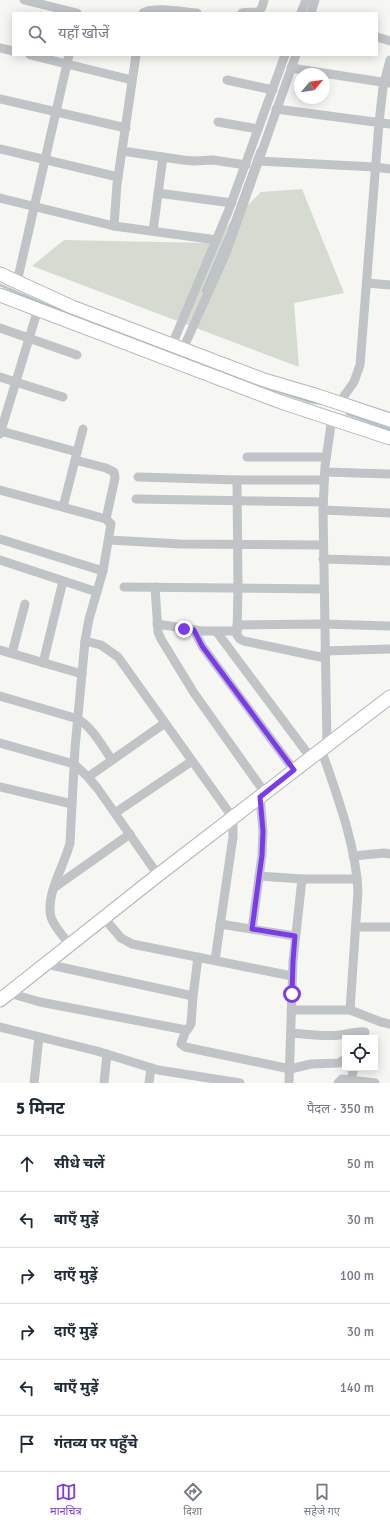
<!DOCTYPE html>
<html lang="hi">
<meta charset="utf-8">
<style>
:root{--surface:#fff;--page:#f6f6f7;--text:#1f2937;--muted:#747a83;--line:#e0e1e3;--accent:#7c3aed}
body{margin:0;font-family:Signika,"Noto Sans Devanagari",sans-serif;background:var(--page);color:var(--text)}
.controls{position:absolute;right:12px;bottom:12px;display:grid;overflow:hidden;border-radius:0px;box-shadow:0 2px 10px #0003}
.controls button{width:36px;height:36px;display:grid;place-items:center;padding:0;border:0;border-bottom:1px solid var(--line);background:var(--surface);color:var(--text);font:20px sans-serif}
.compass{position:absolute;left:294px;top:68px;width:36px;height:36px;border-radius:50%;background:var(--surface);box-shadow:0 2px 10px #0003;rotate:61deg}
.stop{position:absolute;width:12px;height:12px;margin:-9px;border:3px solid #7c3aed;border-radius:50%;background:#fff}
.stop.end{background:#7c3aed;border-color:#fff;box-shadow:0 1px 4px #0008}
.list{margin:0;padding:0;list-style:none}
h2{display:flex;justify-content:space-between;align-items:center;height:52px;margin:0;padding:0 16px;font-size:17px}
h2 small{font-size:13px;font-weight:400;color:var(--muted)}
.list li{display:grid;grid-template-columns:26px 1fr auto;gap:12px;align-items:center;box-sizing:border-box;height:56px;padding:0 16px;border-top:1px solid var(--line)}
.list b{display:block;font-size:15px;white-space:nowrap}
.list em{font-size:13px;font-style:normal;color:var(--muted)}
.icon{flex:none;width:22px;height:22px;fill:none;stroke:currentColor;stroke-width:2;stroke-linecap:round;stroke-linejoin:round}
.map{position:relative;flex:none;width:390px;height:1083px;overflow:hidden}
.search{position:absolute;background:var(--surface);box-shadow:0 2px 10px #0003;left:12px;right:12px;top:12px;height:44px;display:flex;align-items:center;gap:10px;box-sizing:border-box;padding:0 14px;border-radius:0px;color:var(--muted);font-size:15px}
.sheet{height:388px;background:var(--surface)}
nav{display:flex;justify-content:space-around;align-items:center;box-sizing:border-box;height:56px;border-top:1px solid var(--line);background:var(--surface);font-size:11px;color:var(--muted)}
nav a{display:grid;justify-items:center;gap:2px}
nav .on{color:var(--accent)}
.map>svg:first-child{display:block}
.green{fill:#d6dbd2}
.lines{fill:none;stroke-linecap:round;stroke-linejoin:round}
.stream{stroke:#b7c3c6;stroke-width:2.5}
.secondary-casing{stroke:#b0b6ba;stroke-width:15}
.street{stroke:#c0c4c7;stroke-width:9}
.secondary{stroke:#fff;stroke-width:13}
.route{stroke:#7c3aed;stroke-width:5}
</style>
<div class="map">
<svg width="390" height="1083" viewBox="0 0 390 1083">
<rect width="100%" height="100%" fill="#f6f6f3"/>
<path class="green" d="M 302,189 L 344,293 L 294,303 L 299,367 L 32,266 L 64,240 L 210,243 L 261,192 Z"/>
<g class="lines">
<g class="stream">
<path d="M 0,285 L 49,306 L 236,376"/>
<path d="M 203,291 L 228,233 L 258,150"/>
<path d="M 274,390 L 310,402 L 323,404"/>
<path d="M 347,414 L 390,429"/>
</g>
<defs>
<g id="secondary">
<path d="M 0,274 L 72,307 L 264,380 L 318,396 L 390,420"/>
<path d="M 0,295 L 281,402 L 390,438"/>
<path d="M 0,1000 L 158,875 L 390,697"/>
</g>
</defs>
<use href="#secondary" class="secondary-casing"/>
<g class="street">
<path d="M 24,0 L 77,13"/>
<path d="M 143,13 C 153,6 184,12 197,13"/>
<path d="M 242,13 C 256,10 260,18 264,0"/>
<path d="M 301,13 L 306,0"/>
<path d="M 311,13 L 315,0"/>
<path d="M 377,37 L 390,41"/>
<path d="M 0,48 L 13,51"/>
<path d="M 30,55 L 132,80"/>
<path d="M 291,68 L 388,83"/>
<path d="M 227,80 L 273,90"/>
<path d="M 0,99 L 126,128"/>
<path d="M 276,109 L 390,124"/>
<path d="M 218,122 L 258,129"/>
<path d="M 0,149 L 118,177"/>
<path d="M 122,151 L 183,160 L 194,161 L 213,160 L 246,165"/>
<path d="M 258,161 L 375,167 L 390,169"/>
<path d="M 158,193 L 232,203"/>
<path d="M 0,198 L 114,226 L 217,240"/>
<path d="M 114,226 L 117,184 L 136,55"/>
<path d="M 153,231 L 163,157"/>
<path d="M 17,282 L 69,55"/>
<path d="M 367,283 L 390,285"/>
<path d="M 0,328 L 77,355"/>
<path d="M 172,345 L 228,212 L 285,55"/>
<path d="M 183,349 L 226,253 L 296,55"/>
<path d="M 0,377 L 63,397"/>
<path d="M 339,403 L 354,382 L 360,365 L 379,123 L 383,87 L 390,60"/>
<path d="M 1,431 L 77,452"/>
<path d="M 0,434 L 38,309"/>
<path d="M 247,457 L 326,457"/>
<path d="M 75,460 L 106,468 L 114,472 L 115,478 L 106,519"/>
<path d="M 325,472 L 390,474"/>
<path d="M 138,477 L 237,480 L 324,480"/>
<path d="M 237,480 L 238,588 L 237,635 L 240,639 L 244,641 L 325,658"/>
<path d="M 0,490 L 106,519 L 111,524 L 103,571 L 89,619 L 85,641 L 75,748 L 70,843 C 65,864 45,895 51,917 C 54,927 64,937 70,945"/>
<path d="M 136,499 L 323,502"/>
<path d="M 63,507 L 83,429"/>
<path d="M 323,510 L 390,513"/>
<path d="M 0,539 L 103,571"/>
<path d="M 109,540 L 180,544 L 323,545"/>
<path d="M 323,559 L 390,561"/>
<path d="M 0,560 L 97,592"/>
<path d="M 124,587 L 324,589"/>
<path d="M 155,587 L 158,632 L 161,639 L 194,693 L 265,793"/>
<path d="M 157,624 L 202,631 L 237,631"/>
<path d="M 237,625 L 324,624 L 390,626"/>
<path d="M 194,630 L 202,646 L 294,770"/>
<path d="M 216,631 L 311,758"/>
<path d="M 85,641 L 101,645 L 118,657 L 233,818 L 233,837 L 215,960"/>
<path d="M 0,650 L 82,674"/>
<path d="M 325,651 L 390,649"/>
<path d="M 12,653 L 25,604"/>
<path d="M 43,663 L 63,581"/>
<path d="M 0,696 L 78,719 C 93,728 102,746 112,760"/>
<path d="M 0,743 L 74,764 L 88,777 L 98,789 L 158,875"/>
<path d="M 327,745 L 323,510 L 325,466 L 332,418"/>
<path d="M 321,749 C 336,792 356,845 358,891 L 350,1010"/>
<path d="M 88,777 L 165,723"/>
<path d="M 0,787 L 72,804"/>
<path d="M 115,813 L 192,761"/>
<path d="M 353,856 L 384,853 L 390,854"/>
<path d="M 259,876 L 302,879 L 357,879"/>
<path d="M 55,887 L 130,834"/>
<path d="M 104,918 L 121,938 L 132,944 L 292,976"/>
<path d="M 220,924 L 295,936"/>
<path d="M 356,927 L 390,927"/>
<path d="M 252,929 L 262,855 L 263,831 L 260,797"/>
<path d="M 46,964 L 193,996"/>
<path d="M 9,993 L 40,1002 L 186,1030 L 188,1029 L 191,1024 L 193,996 L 198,957"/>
<path d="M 291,1010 L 350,1010 L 381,1022 L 390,1024"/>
<path d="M 0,1027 L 97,1051 L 158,1070 L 240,1083"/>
<path d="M 186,1030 L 181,1044 L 185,1047 L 290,1069 L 311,1064 L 339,1063 L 345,1059"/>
<path d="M 291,1033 C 307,1034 324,1037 340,1035 C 349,1034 356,1031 365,1032"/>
<path d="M 351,1080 L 354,1068"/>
<path d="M 34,1083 L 39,1037"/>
<path d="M 104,1083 L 107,1054"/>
<path d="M 149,1083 L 151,1068"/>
<path d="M 289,1083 L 293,961 L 302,879"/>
<path d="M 338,1083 L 342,1079 L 375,1083"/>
</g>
<use href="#secondary" class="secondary"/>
</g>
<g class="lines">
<path class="route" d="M 184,629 L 194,630 L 202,646 L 294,770 L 260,797 L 263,831 L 262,855 L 252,929 L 295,936 L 293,961 L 292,994"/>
</g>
</svg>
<div class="controls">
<button><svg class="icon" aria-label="locate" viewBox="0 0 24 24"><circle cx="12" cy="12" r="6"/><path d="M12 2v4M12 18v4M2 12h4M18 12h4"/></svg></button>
</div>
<svg class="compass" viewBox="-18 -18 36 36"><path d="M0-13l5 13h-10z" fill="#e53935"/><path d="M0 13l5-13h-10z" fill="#747a83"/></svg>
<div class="stop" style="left:292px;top:994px"></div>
<div class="stop end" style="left:184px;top:629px"></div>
<div class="search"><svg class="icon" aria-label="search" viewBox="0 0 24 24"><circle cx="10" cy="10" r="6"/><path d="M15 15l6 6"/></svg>यहाँ खोजें</div>
</div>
<section class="sheet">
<h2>5 मिनट<small>पैदल · 350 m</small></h2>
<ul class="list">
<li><svg class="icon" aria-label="ahead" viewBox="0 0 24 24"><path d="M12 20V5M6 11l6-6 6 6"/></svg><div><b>सीधे चलें</b></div><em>50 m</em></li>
<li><svg class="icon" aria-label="left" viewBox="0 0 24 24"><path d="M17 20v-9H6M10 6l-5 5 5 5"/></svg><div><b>बाएँ मुड़ें</b></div><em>30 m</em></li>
<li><svg class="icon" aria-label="right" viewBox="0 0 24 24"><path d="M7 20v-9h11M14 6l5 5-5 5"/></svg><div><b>दाएँ मुड़ें</b></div><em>100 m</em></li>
<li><svg class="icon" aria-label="right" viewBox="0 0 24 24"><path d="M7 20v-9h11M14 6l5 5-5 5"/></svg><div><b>दाएँ मुड़ें</b></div><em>30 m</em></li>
<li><svg class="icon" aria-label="left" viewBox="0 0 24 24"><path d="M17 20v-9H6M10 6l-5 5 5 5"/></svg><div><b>बाएँ मुड़ें</b></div><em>140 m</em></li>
<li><svg class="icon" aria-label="arrive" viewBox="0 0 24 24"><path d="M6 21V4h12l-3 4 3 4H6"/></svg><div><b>गंतव्य पर पहुँचे</b></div></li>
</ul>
</section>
<nav>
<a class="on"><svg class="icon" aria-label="map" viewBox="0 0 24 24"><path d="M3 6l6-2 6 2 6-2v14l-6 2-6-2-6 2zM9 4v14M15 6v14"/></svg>मानचित्र</a>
<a><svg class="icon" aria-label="directions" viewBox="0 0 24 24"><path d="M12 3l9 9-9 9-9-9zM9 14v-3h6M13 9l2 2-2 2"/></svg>दिशा</a>
<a><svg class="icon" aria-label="saved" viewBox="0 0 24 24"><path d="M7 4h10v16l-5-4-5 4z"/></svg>सहेजे गए</a>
</nav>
